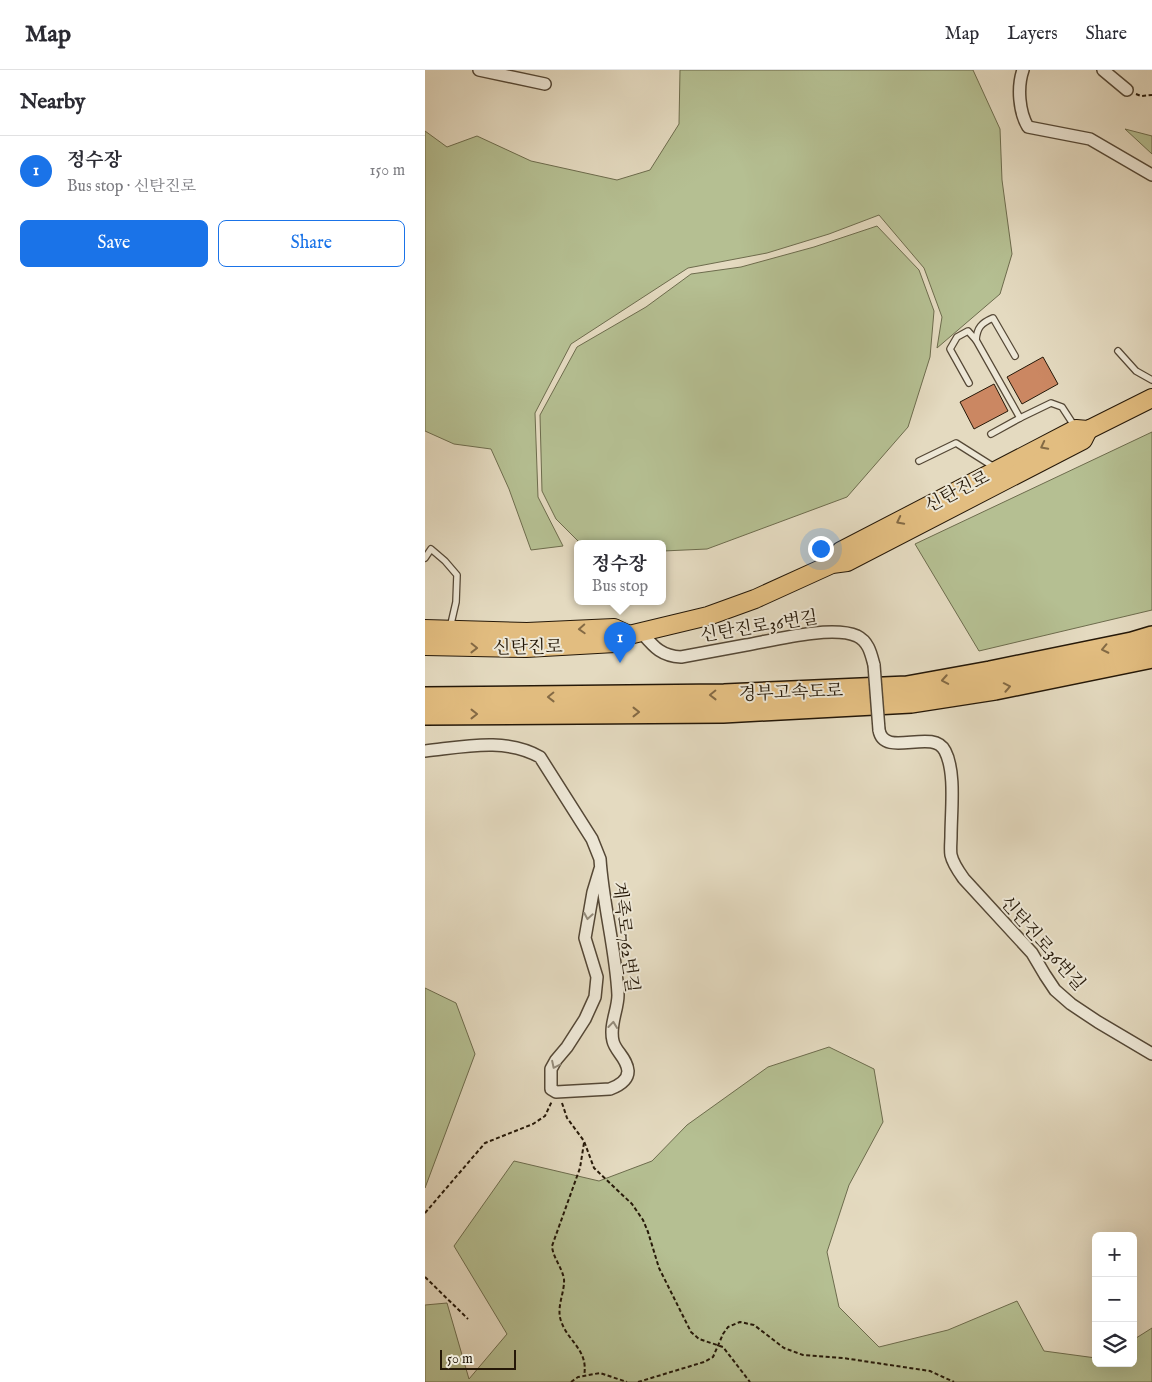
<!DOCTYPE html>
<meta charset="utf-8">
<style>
:root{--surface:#fff;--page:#f7f7f7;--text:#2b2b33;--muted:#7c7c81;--line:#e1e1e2;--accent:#1a73e8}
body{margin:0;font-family:"IM FELL English","Noto Serif KR",serif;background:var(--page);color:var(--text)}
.controls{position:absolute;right:15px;bottom:15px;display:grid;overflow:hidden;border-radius:8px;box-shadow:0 5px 20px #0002}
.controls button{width:45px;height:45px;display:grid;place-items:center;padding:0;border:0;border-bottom:1px solid var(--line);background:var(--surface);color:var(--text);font:25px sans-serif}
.scale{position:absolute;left:15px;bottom:12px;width:76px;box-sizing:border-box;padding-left:5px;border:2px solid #251808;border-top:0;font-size:14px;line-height:18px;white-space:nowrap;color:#251808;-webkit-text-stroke:4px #ede7d6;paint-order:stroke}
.you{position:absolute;left:395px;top:478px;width:18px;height:18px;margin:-12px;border:4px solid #fff;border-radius:50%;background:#1a73e8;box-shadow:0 0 0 8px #1a73e833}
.badge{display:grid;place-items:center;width:32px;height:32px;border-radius:50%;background:var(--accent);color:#fff;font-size:16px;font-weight:700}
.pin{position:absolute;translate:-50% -41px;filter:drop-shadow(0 1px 2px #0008)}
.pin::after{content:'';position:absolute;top:26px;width:18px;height:15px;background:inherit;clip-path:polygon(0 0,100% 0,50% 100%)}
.popup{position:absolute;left:149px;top:470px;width:92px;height:65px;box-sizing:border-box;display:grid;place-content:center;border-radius:8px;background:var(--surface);filter:drop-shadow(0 1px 4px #0005);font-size:16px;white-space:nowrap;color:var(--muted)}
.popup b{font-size:19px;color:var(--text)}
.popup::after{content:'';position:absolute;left:50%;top:100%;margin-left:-10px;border:10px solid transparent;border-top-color:var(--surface)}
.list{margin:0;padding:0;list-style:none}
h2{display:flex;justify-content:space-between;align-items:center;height:65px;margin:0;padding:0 20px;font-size:21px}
h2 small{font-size:16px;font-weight:400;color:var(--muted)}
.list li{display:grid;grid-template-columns:32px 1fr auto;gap:15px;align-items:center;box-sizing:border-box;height:70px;padding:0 20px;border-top:1px solid var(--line)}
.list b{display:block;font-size:19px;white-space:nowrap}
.list p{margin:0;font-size:16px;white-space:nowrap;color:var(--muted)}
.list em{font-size:16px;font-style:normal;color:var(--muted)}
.actions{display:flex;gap:10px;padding:15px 20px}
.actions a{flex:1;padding:11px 0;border:1px solid var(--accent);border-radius:8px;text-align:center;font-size:18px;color:var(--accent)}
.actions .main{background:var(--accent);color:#fff}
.icon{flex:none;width:28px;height:28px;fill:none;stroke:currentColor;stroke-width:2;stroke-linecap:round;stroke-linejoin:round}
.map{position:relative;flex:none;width:727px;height:1312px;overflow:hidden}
header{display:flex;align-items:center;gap:30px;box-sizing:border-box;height:70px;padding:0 25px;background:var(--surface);border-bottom:1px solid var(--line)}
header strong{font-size:24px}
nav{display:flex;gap:28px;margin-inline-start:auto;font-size:18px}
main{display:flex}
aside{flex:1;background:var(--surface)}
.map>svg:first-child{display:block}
.green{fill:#b5bf92;stroke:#6d6c4d}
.building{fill:#cb8762;stroke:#251808}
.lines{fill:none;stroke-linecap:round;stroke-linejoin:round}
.lane-casing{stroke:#554836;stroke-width:8}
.street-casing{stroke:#554836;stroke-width:14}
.primary-casing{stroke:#251808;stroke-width:20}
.highway-casing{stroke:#251808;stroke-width:24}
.path{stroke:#251808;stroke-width:2;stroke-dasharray:4 2.5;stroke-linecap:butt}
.lane{stroke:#ede7d6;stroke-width:5.5}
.street{stroke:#ede7d6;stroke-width:11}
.primary{stroke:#e2bd80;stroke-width:18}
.highway{stroke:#e2bd80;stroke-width:21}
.street-bridge-casing{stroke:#554836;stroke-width:14;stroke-linecap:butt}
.street-bridge{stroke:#ede7d6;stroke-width:11}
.oneway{stroke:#846a44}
.oneway2{stroke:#938a79}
.labels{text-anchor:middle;stroke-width:4;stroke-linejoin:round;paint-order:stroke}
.street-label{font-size:18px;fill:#251808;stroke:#ede7d6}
</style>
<header>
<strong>Map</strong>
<nav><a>Map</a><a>Layers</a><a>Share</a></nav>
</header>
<main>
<aside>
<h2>Nearby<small></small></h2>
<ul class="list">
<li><span class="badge">1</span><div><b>정수장</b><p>Bus stop · 신탄진로</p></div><em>150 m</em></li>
</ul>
<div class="actions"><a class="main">Save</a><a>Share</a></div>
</aside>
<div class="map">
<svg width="727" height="1312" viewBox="0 0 727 1312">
<rect width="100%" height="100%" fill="#e4dac0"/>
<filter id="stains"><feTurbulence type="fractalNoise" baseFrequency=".004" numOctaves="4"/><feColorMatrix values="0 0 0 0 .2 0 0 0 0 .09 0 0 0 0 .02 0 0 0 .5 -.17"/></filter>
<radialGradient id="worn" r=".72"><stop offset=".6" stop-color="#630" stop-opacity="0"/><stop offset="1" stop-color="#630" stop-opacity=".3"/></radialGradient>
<g class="green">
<path d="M 255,0 L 548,0 L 575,59 L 577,110 L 587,184 L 575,224 L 512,278 L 517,247 L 499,198 L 454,145 L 404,164 L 342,183 L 263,198 L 146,274 L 110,343 L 113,427 L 138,476 L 106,480 L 84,419 L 66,379 L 29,374 L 0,361 L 0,61 L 22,77 L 52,66 L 106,91 L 192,110 L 225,100 L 254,54 Z"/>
<path d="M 700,59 L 727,66 L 727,84 Z"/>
<path d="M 452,156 L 494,200 L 509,241 L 505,287 L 483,357 L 422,427 L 282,479 L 238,481 L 238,474 L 156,474 L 131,449 L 117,421 L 115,345 L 152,277 L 221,237 L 266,204 L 316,197 L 389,177 Z"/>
<path d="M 727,362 L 727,540 L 554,581 L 490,474 Z"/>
<path d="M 0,918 L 31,933 L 50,984 L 0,1118 Z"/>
<path d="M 404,977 L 449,999 L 458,1052 L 424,1115 L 402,1182 L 414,1237 L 454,1277 L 523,1260 L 592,1231 L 619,1281 L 671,1288 L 671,1293 L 708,1293 L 708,1270 L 727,1258 L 727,1312 L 0,1312 L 0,1235 L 22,1233 L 44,1309 L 82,1264 L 29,1176 L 89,1091 L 174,1111 L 227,1091 L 262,1055 L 343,997 Z"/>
</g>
<g class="building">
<path d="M 618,287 L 633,314 L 597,334 L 582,307 Z"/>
<path d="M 569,314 L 583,341 L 549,359 L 535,332 Z"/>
</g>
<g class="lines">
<defs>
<g id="lane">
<path d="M 693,281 L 711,301 L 727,310"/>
<path d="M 590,286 L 568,248 C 556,253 552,258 551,270 L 595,348 L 626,333 L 637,337 L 650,357"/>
<path d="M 544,313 L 525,279 L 532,267 L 543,261 L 551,270"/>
<path d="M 566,364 L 595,348"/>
<path d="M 494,391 L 531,373 L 569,397"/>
<path d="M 0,488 L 6,479 L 20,491 L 32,505 L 31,532 L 25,558"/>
</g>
<g id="street">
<path d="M 54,0 L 120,14"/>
<path d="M 598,0 C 592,17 594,42 603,57 L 665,69 L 727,105"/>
<path d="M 678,0 L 702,20"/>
<path d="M 217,563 C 229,577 236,586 256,587 C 278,583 299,579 321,575 C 349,570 407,555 432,566 C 444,572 446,584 449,595"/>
<path d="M 454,660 C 459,689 508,657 520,681 C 531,702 526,741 526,766 C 526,772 525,779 526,785 C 528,794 534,802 539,809 L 607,883 L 620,905 L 630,920 L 646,934 L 673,952 L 727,984"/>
<path d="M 0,681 C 38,677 80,667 115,687 L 167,769 L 175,789 C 178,835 191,880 193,925 C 193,940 184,955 188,971 C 190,981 202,988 203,1001 C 203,1011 193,1016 185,1019 L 131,1022 L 126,1019 L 126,999 L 131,990 L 142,977 L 160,949 L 170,927 L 172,907 L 160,868 L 168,822 L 175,799"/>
</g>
<g id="primary">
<path d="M 407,494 L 416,481 L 651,359 L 663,360 L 727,328"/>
<path d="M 0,559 L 102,562 L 189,558 L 204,565"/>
<path d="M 0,576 L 101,578 L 190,573 L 204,565 L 283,546 L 330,529 L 407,494 L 422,492 L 658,370 L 663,360"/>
</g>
<g id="highway">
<path d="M 0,628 L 299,625 L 482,617 L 565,602 L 707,573 L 727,567"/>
<path d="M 0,644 L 298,642 L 486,632 L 570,619 L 727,587"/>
</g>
</defs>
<use href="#lane" class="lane-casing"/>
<use href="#street" class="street-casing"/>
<use href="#primary" class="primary-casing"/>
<use href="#highway" class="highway-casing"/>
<g class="path">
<path d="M 711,24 L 716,26 L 727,25"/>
<path d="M 137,1033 L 142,1048 L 159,1071 L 169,1098 L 207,1134 L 218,1150 L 223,1162 L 234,1198 L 266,1262 L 274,1269 L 298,1277 L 325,1312"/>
<path d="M 159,1073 L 155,1098 L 127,1176 C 128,1188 137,1197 139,1209 C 140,1222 131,1237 136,1251 C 143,1272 164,1280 159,1306"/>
<path d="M 0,1143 L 60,1073 L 108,1054 L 120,1046 L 127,1031"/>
<path d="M 0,1207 L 43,1249"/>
<path d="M 146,1312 L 153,1307 L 175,1303 L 202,1312"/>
<path d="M 213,1312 L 279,1292 L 288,1287 L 298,1264 L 303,1257 L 315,1252 L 329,1255 L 359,1278 L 378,1285 L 418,1288 L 505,1301 L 529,1312"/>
</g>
<use href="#lane" class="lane"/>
<use href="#street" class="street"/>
<use href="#primary" class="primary"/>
<use href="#highway" class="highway"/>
<defs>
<path id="street-bridge" d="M 449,595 L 454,660"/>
</defs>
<use href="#street-bridge" class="street-bridge-casing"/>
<use href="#street-bridge" class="street-bridge"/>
</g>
<defs><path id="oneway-chevron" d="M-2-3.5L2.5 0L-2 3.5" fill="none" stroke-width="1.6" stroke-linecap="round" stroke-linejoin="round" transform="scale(1.25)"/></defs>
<g class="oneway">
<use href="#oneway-chevron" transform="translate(619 376) rotate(153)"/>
<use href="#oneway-chevron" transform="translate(475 451) rotate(153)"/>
<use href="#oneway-chevron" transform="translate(157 559) rotate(177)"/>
<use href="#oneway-chevron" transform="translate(49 578) rotate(1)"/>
<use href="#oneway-chevron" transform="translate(680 579) rotate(168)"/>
<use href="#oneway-chevron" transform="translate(520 610) rotate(170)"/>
<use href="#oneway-chevron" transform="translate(582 617) rotate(-11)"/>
<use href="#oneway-chevron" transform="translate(288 625) rotate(179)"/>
<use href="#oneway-chevron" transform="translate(126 627) rotate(179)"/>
<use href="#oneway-chevron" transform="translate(211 642)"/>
<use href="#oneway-chevron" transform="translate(49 644)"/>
</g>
<g class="oneway2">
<use href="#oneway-chevron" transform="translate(163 846) rotate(100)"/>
<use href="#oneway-chevron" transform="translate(188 955) rotate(-84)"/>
<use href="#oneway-chevron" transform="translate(130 995) rotate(116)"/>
</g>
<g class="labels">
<g class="street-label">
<text transform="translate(532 421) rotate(-27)" y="6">신탄진로</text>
<text transform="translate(334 556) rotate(-9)" y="6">신탄진로36번길</text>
<text transform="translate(103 577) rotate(-1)" y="6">신탄진로</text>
<text transform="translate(366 622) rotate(-2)" y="6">경부고속도로</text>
<text transform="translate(201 867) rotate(83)" y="6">계족로762번길</text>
<text transform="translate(618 873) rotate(49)" y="6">신탄진로36번길</text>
</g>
</g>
<rect width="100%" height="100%" filter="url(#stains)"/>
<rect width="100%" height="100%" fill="url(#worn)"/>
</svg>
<div class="controls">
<button>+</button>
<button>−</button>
<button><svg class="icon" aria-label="layers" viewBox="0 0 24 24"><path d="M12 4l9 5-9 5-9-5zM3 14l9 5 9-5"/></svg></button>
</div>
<div class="scale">50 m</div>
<div class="you"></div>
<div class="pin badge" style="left:195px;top:593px">1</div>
<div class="popup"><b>정수장</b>Bus stop</div>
</div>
</main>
